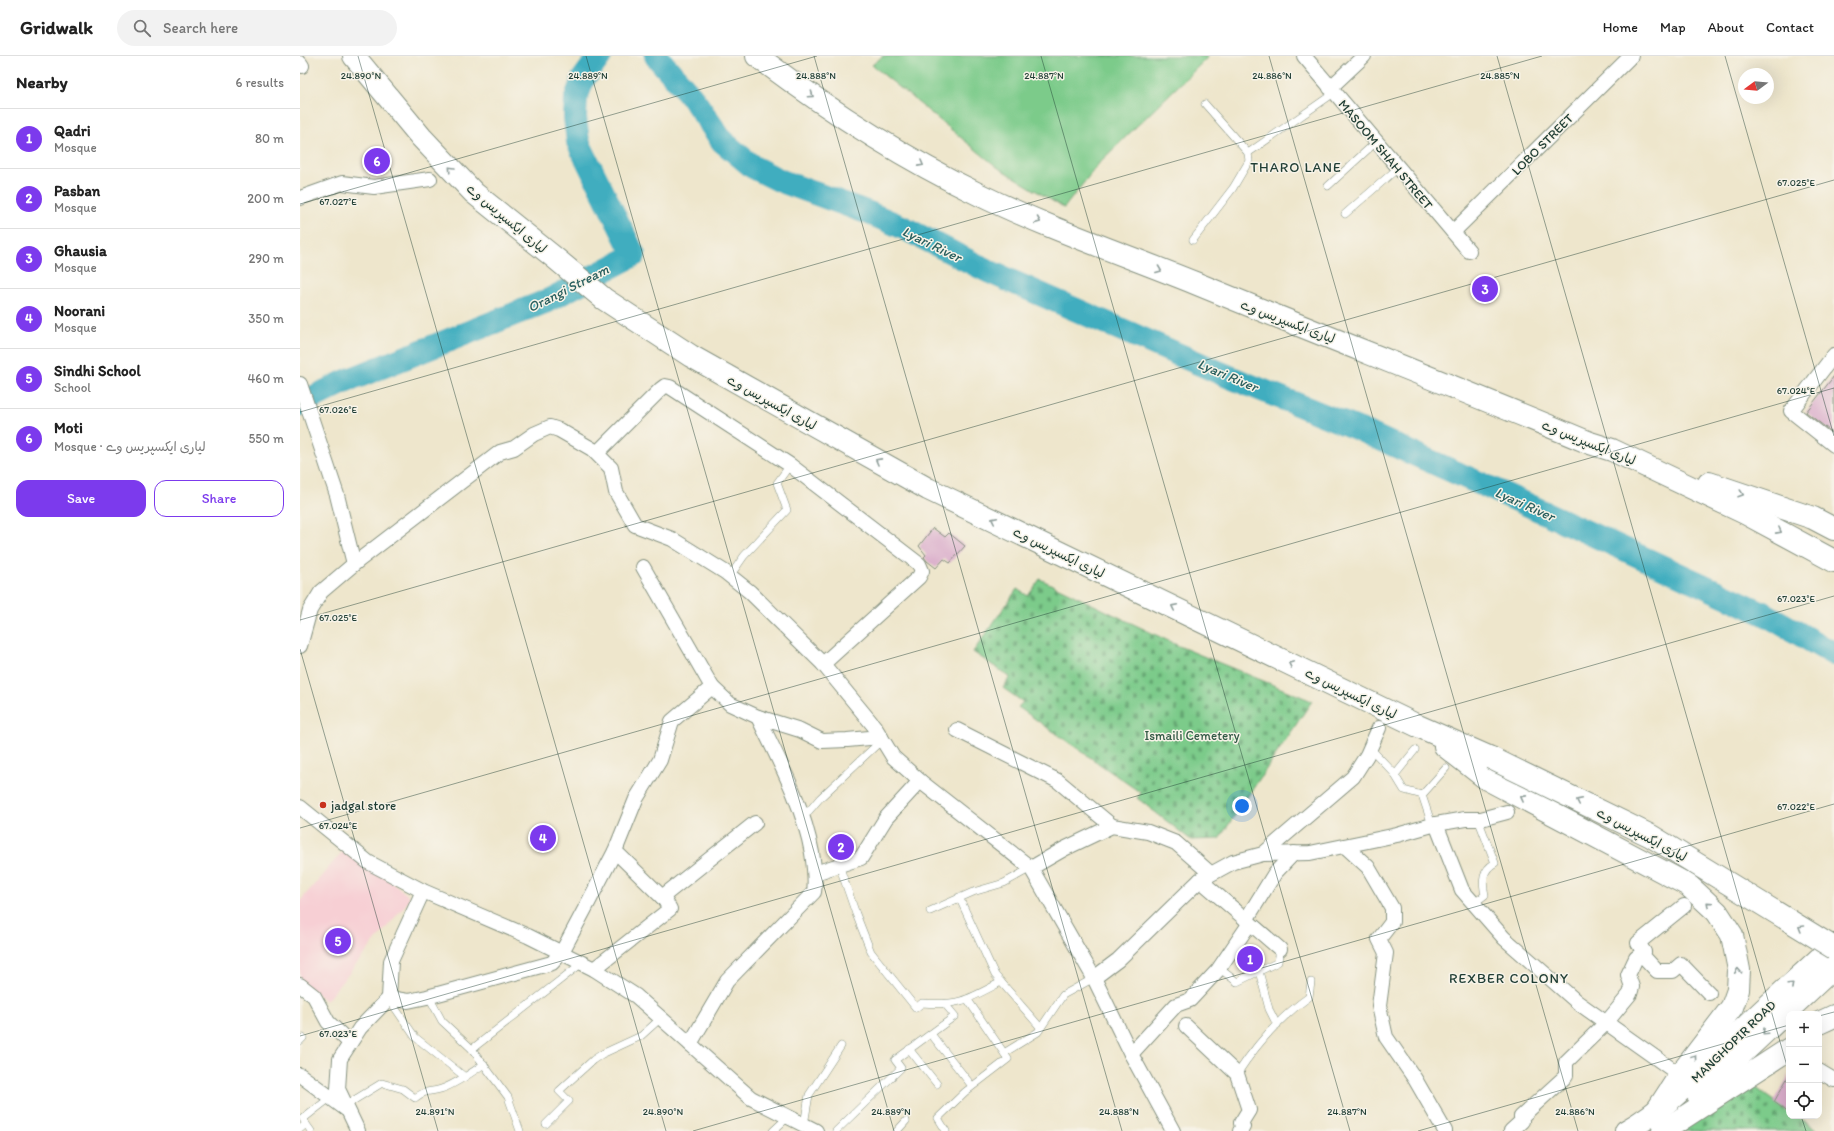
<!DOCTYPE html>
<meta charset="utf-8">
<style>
:root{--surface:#fff;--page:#f2f2f2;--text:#222;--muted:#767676;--line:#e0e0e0;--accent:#7c3aed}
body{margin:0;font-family:Itim,"Playpen Sans Arabic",sans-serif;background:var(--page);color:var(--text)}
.controls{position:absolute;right:12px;bottom:12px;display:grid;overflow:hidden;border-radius:8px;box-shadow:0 4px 16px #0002}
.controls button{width:36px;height:36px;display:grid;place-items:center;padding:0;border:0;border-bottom:1px solid var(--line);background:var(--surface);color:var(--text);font:20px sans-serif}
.compass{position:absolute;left:1438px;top:12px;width:36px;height:36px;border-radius:50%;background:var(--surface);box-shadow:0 4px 16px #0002;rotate:254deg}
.you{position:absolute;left:942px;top:750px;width:14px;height:14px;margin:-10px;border:3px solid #fff;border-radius:50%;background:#1a73e8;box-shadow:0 0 0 6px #1a73e833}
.badge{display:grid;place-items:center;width:26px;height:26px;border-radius:50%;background:var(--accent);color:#fff;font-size:13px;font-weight:700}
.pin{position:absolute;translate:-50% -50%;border:2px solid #fff;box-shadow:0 1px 4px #0006}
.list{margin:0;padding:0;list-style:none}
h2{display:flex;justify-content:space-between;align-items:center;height:52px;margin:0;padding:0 16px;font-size:17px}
h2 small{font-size:13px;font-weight:400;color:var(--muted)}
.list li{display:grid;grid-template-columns:26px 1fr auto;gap:12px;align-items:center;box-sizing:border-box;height:60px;padding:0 16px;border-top:1px solid var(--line)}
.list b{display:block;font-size:15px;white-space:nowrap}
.list p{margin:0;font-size:13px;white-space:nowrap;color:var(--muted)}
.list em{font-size:13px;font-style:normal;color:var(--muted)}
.actions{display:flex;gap:8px;padding:12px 16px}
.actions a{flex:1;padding:9px 0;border:1px solid var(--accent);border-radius:12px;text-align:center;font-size:14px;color:var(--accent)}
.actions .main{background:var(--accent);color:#fff}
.icon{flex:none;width:22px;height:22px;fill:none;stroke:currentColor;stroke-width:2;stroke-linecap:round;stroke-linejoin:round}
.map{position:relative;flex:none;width:1534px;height:1075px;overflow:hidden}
header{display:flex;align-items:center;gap:24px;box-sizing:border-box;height:56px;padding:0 20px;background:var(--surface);border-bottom:1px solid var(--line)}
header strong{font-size:19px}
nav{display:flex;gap:22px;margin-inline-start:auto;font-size:14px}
.search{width:280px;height:36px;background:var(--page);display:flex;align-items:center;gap:10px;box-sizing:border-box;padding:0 14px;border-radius:22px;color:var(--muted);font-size:15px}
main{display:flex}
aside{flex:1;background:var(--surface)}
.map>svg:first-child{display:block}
.built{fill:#f7cfd4}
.cemetery{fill:url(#cemetery-stones);stroke:#4e845f}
.green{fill:#7ccb8a;stroke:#4e845f}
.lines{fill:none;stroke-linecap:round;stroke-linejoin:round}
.river{stroke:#41adbf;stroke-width:24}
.building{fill:#daadcb}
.lane-casing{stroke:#869280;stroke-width:8}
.street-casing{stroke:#869280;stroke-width:16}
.primary-casing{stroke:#869280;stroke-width:24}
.highway-casing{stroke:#869280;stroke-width:24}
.lane{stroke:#fff;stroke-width:7}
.street{stroke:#fff;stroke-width:14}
.primary{stroke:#fff;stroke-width:22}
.highway{stroke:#fff;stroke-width:22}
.highway-bridge-casing{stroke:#869280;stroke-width:24;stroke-linecap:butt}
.highway-bridge{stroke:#fff;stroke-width:22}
.oneway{stroke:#8f9e9a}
.ticks{fill:none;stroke:#1f3d34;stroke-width:1;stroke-opacity:0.45}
.poi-dot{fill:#c8321e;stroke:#f7f3e8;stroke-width:1.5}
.labels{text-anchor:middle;stroke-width:3;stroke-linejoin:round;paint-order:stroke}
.street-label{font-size:13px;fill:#1f3d34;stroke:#f7f3e8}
.park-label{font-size:13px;fill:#325945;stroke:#f7f3e8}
.poi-label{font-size:13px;fill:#1f3d34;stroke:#f7f3e8;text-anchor:start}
.neighbourhood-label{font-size:14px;letter-spacing:1px;fill:#1f3d34;stroke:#f7f3e8}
.water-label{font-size:14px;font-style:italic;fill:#295f5e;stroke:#f7f3e8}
.ticks-label{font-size:10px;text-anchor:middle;fill:#1f3d34;stroke:#f7f3e8;stroke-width:3;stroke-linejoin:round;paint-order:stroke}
</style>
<header>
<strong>Gridwalk</strong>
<div class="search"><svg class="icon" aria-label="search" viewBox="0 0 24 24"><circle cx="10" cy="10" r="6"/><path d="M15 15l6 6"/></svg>Search here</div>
<nav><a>Home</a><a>Map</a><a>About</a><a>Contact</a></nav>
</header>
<main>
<aside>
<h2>Nearby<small>6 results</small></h2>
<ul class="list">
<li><span class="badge">1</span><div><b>Qadri</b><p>Mosque</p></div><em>80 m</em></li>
<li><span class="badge">2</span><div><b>Pasban</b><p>Mosque</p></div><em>200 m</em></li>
<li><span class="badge">3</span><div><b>Ghausia</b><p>Mosque</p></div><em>290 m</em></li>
<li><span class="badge">4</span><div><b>Noorani</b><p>Mosque</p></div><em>350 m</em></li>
<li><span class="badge">5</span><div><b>Sindhi School</b><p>School</p></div><em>460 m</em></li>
<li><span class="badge">6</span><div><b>Moti</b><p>Mosque · لیاری ایکسپریس وے</p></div><em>550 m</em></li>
</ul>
<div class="actions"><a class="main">Save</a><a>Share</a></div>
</aside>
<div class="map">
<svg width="1534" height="1075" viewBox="0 0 1534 1075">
<defs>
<pattern id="cemetery-stones" width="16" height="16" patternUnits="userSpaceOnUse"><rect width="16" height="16" fill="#7ccb8a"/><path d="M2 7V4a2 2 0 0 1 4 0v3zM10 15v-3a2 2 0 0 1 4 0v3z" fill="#65a672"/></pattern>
</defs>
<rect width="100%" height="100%" fill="#f7f3e8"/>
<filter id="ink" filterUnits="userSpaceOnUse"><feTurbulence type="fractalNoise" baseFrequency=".025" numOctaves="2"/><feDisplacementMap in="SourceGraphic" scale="8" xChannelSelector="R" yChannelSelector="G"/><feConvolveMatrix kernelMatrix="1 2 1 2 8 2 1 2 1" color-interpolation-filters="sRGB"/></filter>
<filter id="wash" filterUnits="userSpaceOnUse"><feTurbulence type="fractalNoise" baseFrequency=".012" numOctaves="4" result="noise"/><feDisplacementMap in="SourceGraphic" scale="16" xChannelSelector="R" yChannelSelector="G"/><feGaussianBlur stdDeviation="0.9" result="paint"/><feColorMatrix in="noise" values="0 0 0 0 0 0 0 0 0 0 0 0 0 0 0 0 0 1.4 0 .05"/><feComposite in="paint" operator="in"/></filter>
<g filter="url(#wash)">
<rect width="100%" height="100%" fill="#eee6cc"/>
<path class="built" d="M 48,789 L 111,842 L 26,945 L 0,925 L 0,845 Z"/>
<g class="cemetery">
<path d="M 740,523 L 881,591 L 1012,645 L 919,783 L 891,784 L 837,742 L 841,737 L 718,651 L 723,646 L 703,632 L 710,621 L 673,596 L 717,533 L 728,540 Z"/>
<path d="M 1439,1020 L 1489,1055 L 1489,1060 L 1496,1060 L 1518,1075 L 1365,1075 Z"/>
</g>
<path class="green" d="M 583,0 L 909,0 L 800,106 L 764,152 L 697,111 L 572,9 Z"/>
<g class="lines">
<g class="river">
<path d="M 356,0 L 392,41 L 422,85 L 453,111 L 481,125 L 569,157 L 602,171 L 690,216 L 932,322 L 1058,373 L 1226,448 L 1465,558 L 1534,598"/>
<path d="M 0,348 L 44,326 L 247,245 L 334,199 L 278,86 L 275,61 L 276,42 L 283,23 L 300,0"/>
</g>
</g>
<g id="blocks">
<g class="building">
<path d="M 1534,320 L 1534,378 L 1506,356 Z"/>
<path d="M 633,472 L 645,481 L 649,477 L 665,490 L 650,507 L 644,503 L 636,512 L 627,505 L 624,501 L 626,499 L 619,490 Z"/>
<path d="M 1489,1019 L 1489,1057 L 1474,1046 Z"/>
</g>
</g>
</g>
<g filter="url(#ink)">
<use href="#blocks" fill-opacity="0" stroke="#869280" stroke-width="1"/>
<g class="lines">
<defs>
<g id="lane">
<path d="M 905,48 L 948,97 L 1034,37"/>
<path d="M 1028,130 L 1076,86"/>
<path d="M 1045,158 L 1098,112"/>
<path d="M 893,184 L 933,132 L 949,105 L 948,97"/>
<path d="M 430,520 L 444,500 L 487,454 L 477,427 L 490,409"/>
<path d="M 1070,692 L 1093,716 L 1104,734 L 1122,739 L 1132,769"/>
<path d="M 1095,719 L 1115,694"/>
<path d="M 1122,739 L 1146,712"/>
<path d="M 503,762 L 520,742 L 583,683"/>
<path d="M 539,809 L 556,858 L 571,896 L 616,952 L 622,947 C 660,950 669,943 701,926"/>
<path d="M 659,841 L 695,919 L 740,971"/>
<path d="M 1173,848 L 1185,839 C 1182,826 1182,814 1195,807 L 1178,763"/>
<path d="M 630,855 L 673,836 L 704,827 L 731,812"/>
<path d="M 919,912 L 937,926 L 978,906 L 980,893"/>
<path d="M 959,915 L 969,953 L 977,969"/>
<path d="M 129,941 L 142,965 L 172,993 L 208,1041 L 220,1075"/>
<path d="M 89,943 L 115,981 L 165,1021"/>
<path d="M 631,978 L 672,1030"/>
<path d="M 0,985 L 3,982"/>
<path d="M 172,993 L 282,907"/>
<path d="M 609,993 L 637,1028"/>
<path d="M 704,997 L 738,976 L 763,939 L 794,922"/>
<path d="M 937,1018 C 956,989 980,961 1009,941 L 1011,926"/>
<path d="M 46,1049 L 82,1027 L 103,1033 L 115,1042 C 128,1033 127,1037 141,1033 C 156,1028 171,1017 184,1008"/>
<path d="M 6,1068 L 11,1075"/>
<path d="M 246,1068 L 269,1045 L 259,1035 L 293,1004 L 302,998 L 341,980 L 361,962"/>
<path d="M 504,1069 L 509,1039 L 541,990"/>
<path d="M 0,1073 L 6,1068 L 3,1063 L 31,1041"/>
<path d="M 473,1075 L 488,1061"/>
<path d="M 536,1075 L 601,1012 L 595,1004 L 655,960 L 645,948"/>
<path d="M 597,1075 L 606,1065"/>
<path d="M 646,1075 L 638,1062 L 665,1036 L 708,1003 L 668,944"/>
</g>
<g id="street">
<path d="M 1004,0 L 1169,195"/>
<path d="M 0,7 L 2,10"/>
<path d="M 1030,32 L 1064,0"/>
<path d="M 0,142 L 42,127 L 74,131 L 130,123"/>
<path d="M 1153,176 L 1331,0"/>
<path d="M 1534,299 L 1491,355 L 1534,389"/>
<path d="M 0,328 L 37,439 L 54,508"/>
<path d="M 297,397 L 361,333 L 365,330 L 370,331 L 490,409 L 619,508 L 622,515 L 619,521 L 523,608"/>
<path d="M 343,511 L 412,631"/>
<path d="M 0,590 L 10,554 L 21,536 L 54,508 L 200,396 L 214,392 L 234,378 L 250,371 L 259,374 L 292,393 L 311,412 L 316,436 L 335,469 L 372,483 L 425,516 L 450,536 L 523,608 L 574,670 L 593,701 L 620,725 L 731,812 L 794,922 L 831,998 L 873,1075"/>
<path d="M 657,674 L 758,725 L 812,770"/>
<path d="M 0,751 L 68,806 L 123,835 L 228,880 L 294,913 L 336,940 L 451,1042 L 516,1075"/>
<path d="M 1136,768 L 1162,834 L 1204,882 L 1277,946 L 1380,1019"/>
<path d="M 1045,790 L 1068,811 L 1092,852 L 1092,866 L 1079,883 L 1086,897 L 1079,950 L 1086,981 L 1115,1023 L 1145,1075"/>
<path d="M 963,798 L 1053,721 L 1067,699 L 1079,672"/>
<path d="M 731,812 L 764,793 L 812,770 L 848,776 L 876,787 L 910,817"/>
<path d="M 515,817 L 561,802 L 586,762 L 620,725"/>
<path d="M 900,824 L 980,893"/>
<path d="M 362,841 L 455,767"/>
<path d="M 946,864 L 975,817 L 994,797"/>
<path d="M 1341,898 L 1357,915 L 1373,915 L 1381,908 L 1409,937"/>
<path d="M 294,913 L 370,853 L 364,843 L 315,795"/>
<path d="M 794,922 L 818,904 L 900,824 L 933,806 L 963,798 L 1010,797 L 1097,779 L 1136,768 L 1165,763 L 1181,763 L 1207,756"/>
<path d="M 0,929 L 14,940 L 28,966 L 50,987"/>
<path d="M 89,942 L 91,905 L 123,835"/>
<path d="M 886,970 L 937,1018 L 949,1054 L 941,1067 L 943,1071 L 940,1075"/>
<path d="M 390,988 L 427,925 L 514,836 C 516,823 514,811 512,797 C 503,748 479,705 458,661"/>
<path d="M 831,998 L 876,949 L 890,944 L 918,914 L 950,867"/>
<path d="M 1519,1015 L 1534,1024"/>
<path d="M 0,1019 L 46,1053"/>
<path d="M 58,1075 L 38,1033 L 40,1003 L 60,972 L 89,942 L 108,945 L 127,941 L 252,907 L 262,896 L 288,847 L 315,795 L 336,743 L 360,704 L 372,665 L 412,631 L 430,648 L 458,661 L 500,674 L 522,685 L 547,684 L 581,681"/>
<path d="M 1211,1075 L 1222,1065 L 1221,1061 L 1266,1020 L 1266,1006 L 1306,967 L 1330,938 L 1332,931 L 1328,919 L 1336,902 L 1344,896 L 1338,887 L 1384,850"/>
</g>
<g id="primary">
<path d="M 1398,1039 L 1534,911"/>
<path d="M 1326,1075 C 1371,1050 1404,1011 1440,976 C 1471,946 1503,918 1534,889"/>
</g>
<g id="highway">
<path d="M 54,0 L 121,81 L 174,137 L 255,202 L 304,243 L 391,300 L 628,433 L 1118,670 L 1191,702"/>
<path d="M 457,0 C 527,53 601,101 680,139 C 750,173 823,198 895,227 C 1026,281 1159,332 1290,387 L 1312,394 L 1445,457 L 1534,505"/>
<path d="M 1409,427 L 1513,462 L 1534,473"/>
<path d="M 1145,690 L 1187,723 L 1388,829 L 1417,856 L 1432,879 L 1439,914 L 1438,934 L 1432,951 L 1380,1019 L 1356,1056"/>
<path d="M 1519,967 L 1534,960"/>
<path d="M 1363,1075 L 1489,993"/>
</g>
</defs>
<use href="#lane" class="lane-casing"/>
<use href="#street" class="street-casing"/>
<use href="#primary" class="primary-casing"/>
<use href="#highway" class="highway-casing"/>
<use href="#lane" class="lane"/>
<use href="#street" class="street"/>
<use href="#primary" class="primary"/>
<use href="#highway" class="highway"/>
<defs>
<path id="highway-bridge" d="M 1191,702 L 1351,780 L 1534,892"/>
</defs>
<use href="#highway-bridge" class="highway-bridge-casing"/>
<use href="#highway-bridge" class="highway-bridge"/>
</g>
<defs><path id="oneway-chevron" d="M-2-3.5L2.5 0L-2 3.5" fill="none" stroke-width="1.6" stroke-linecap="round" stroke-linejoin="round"/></defs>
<g class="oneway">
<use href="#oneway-chevron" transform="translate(511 39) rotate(34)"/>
<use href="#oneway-chevron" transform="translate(621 108) rotate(29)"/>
<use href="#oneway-chevron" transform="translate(151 113) rotate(-133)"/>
<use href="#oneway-chevron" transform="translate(738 165) rotate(22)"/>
<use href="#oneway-chevron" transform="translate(859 214) rotate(21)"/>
<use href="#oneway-chevron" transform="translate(578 405) rotate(-151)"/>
<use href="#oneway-chevron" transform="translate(1441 438) rotate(19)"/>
<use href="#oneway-chevron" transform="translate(694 464) rotate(-154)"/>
<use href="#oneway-chevron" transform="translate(1479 475) rotate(28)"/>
<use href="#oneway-chevron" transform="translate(874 551) rotate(-154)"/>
<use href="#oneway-chevron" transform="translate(991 608) rotate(-154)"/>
<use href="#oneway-chevron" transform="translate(1223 742) rotate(-152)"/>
<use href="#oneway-chevron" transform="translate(1279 745) rotate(-154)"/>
<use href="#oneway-chevron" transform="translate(1409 848) rotate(-138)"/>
<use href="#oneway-chevron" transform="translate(1501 872) rotate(-149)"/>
<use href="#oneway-chevron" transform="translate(1438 915) rotate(-93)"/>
<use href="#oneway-chevron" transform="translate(1491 929) rotate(-43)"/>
<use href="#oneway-chevron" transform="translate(1465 976) rotate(137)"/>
<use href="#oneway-chevron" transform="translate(1394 1001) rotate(-53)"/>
</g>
</g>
<path class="ticks" d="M 58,0 L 366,1075M 286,0 L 594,1075M 514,0 L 822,1075M 741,0 L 1050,1075M 969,0 L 1278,1075M 1197,0 L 1489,1017M 1425,0 L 1534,380M 0,148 L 517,0M 0,356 L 1242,0M 0,564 L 1534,124M 0,593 L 138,1075M 0,772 L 1534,332M 1519,960 L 1534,956M 0,980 L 1534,540M 1501,1060 L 1506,1075M 393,1075 L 1534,748M 1118,1075 L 1489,969"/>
<circle class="poi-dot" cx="23" cy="749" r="4"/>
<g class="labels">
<g class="street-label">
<text transform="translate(1242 88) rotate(-45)" y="5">LOBO STREET</text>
<text transform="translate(1086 98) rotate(50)" y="5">MASOOM SHAH STREET</text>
<text transform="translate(207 162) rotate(40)" y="5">لیاری ایکسپریس وے</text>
<text transform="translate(988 265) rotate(21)" y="5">لیاری ایکسپریس وے</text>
<text transform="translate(472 346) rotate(29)" y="5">لیاری ایکسپریس وے</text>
<text transform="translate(1289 386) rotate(22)" y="5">لیاری ایکسپریس وے</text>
<text transform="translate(759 496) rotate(26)" y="5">لیاری ایکسپریس وے</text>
<text transform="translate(1051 637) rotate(26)" y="5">لیاری ایکسپریس وے</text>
<text transform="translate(1342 778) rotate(28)" y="5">لیاری ایکسپریس وے</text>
<text transform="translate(1433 985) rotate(-44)" y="5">MANGHOPIR ROAD</text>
</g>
<g class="park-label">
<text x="892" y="684">Ismaili Cemetery</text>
</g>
<g class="poi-label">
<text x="31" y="754">jadgal store</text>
</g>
<g class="neighbourhood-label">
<text x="996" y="116">THARO LANE</text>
<text x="1209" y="927">REXBER COLONY</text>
</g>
<g class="water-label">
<text transform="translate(632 188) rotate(26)" y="5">Lyari River</text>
<text transform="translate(268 232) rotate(-27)" y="5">Orangi Stream</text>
<text transform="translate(928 319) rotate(23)" y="5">Lyari River</text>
<text transform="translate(1225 448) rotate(24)" y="5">Lyari River</text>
</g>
</g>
<g class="ticks-label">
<text x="61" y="23">24.890°N</text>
<text x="288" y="23">24.889°N</text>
<text x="516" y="23">24.888°N</text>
<text x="744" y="23">24.887°N</text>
<text x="972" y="23">24.886°N</text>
<text x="1200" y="23">24.885°N</text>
<text x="1496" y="130">67.025°E</text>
<text x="38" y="149">67.027°E</text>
<text x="1496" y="338">67.024°E</text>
<text x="38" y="357">67.026°E</text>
<text x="1496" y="546">67.023°E</text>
<text x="38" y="565">67.025°E</text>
<text x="1496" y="754">67.022°E</text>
<text x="38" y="773">67.024°E</text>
<text x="38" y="981">67.023°E</text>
<text x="135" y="1059">24.891°N</text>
<text x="363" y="1059">24.890°N</text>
<text x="591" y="1059">24.889°N</text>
<text x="819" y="1059">24.888°N</text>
<text x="1047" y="1059">24.887°N</text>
<text x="1275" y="1059">24.886°N</text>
</g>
</svg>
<div class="controls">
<button>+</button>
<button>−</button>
<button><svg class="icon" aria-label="locate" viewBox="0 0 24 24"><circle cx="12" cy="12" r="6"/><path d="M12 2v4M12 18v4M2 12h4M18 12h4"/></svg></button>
</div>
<svg class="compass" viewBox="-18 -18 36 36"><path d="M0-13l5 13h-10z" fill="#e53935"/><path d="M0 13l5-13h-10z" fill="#767676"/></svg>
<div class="you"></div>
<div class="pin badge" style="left:950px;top:903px">1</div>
<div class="pin badge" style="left:541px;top:791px">2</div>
<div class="pin badge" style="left:1185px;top:233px">3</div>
<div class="pin badge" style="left:243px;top:782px">4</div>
<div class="pin badge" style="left:38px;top:885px">5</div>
<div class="pin badge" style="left:77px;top:105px">6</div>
</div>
</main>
